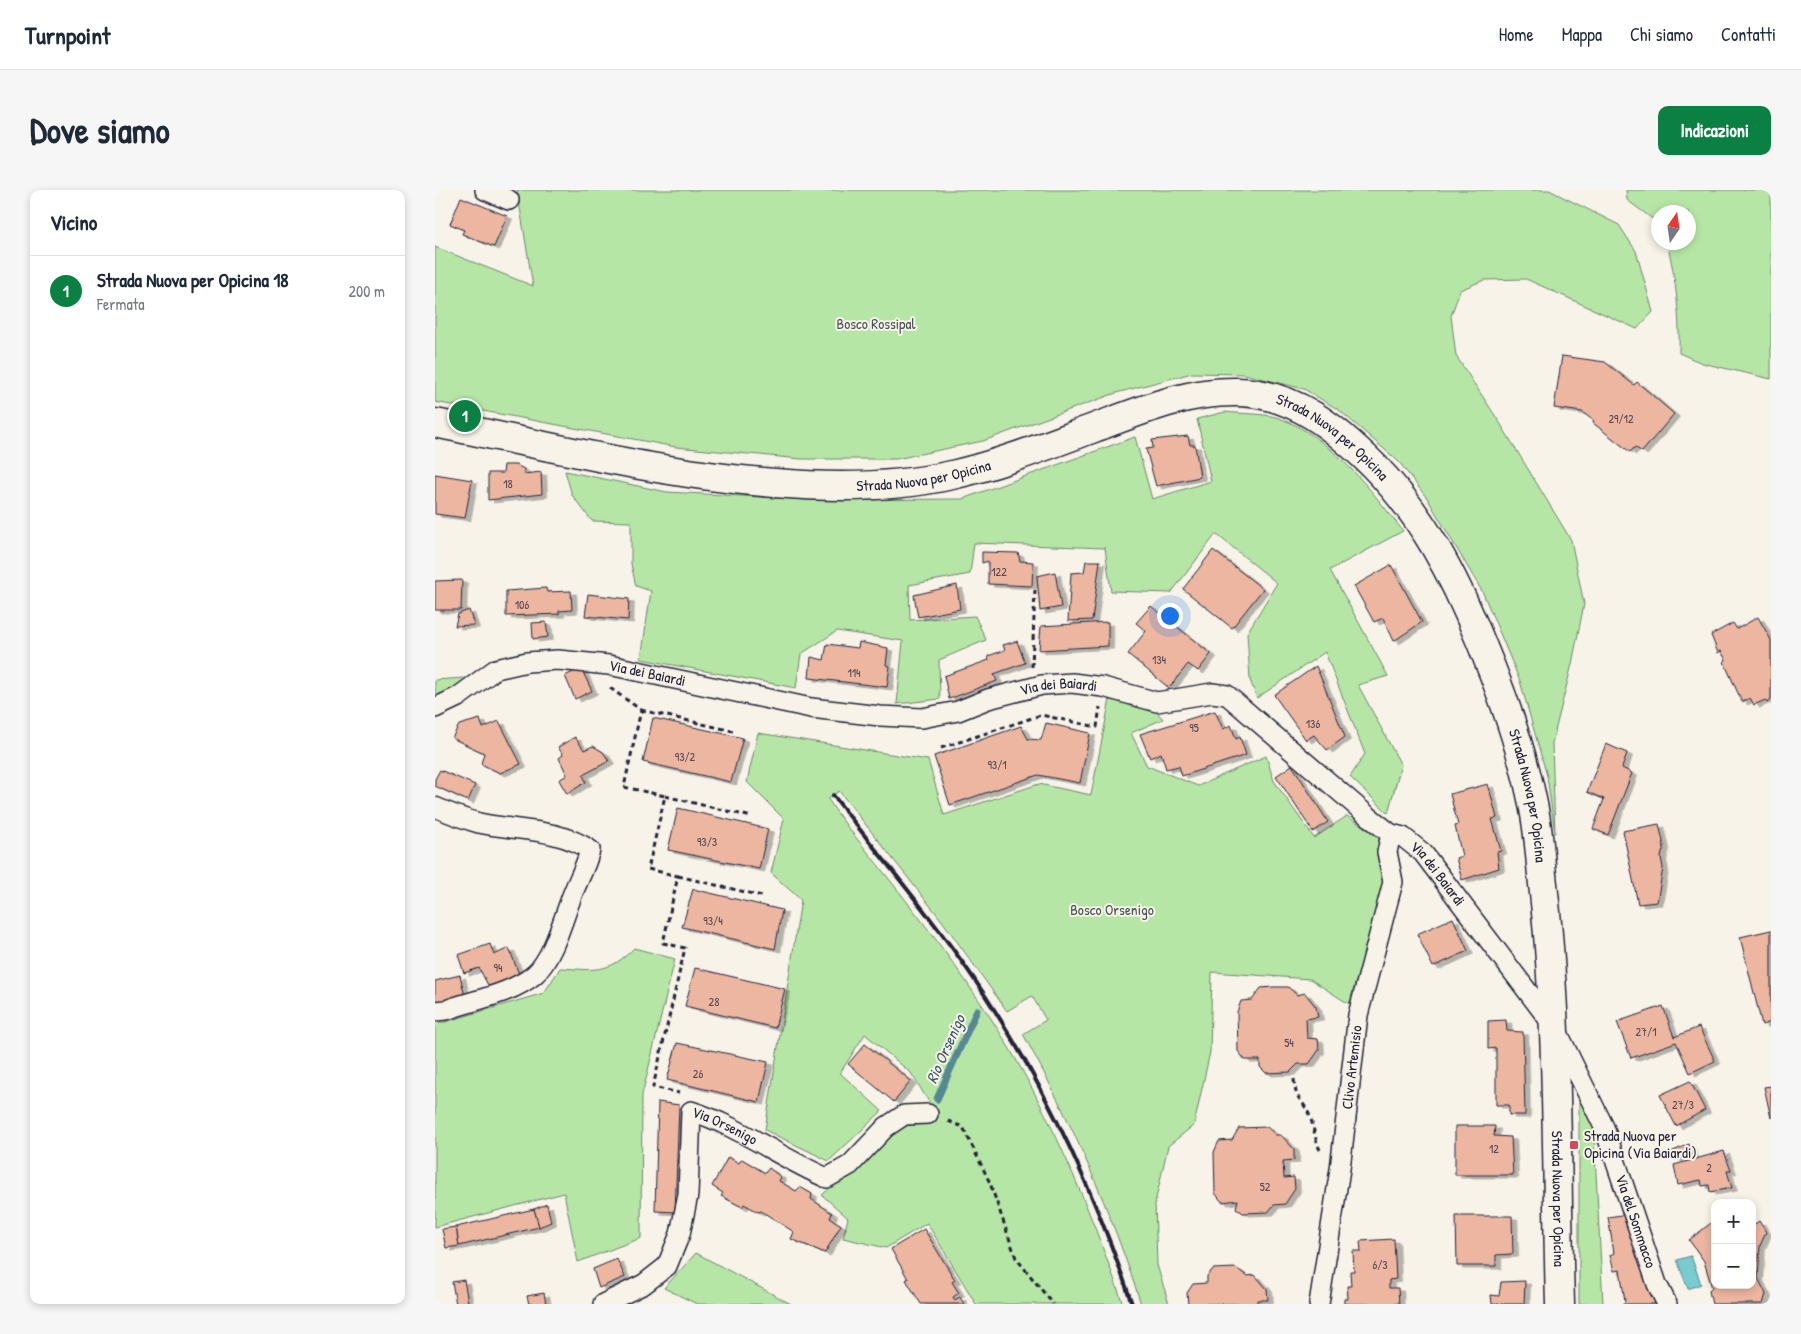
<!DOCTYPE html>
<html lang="it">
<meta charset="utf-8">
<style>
:root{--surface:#fff;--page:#f6f6f7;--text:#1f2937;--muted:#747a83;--line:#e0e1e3;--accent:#0b8043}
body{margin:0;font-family:"Patrick Hand",sans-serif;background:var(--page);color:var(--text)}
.controls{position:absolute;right:15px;bottom:15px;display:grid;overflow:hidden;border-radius:10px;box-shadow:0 2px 8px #0003}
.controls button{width:45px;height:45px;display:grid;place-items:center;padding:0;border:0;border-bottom:1px solid var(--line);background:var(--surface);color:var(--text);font:25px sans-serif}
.compass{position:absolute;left:1216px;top:15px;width:45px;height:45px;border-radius:50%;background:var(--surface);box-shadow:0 2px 8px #0003;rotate:13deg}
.you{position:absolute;left:734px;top:425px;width:18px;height:18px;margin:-12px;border:4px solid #fff;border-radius:50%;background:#1a73e8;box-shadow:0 0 0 8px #1a73e833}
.badge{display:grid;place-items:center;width:32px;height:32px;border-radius:50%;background:var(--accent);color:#fff;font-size:16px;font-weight:700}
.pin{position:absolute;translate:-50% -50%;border:2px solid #fff;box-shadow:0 1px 5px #0006}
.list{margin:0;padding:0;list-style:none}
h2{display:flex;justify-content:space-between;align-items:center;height:65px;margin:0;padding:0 20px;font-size:21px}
h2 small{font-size:16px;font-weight:400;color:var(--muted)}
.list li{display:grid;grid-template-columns:32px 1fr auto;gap:15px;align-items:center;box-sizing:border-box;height:70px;padding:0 20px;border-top:1px solid var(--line)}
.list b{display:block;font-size:19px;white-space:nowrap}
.list p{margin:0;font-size:16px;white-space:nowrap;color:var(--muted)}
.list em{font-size:16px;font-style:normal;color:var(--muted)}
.map{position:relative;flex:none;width:1336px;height:1114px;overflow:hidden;border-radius:10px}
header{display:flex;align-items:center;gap:30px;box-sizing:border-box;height:70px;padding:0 25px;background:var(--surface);border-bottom:1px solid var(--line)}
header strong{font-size:24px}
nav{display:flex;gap:28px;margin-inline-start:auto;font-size:18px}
.intro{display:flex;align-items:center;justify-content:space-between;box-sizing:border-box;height:120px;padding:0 30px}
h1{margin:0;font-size:35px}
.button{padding:12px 22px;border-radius:10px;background:var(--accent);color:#fff;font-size:18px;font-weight:700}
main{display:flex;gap:30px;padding:0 30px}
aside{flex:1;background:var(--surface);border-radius:10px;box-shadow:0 2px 8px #0003}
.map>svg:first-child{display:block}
.green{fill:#b6e6a5;stroke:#6c8470}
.water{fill:#79cbd0;stroke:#568794}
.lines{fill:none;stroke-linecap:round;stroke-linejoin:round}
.stream{stroke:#568794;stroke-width:7}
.building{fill:#ecb6a0;stroke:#22223b;filter:url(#shadow)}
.minor-casing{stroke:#22223b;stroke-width:22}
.primary-casing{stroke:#22223b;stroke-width:31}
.path{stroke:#22223b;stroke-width:3;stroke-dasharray:5 4;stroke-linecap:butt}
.minor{stroke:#f7f3e8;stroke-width:19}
.primary{stroke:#f7f3e8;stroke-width:28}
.rail{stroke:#22223b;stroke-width:4}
.poi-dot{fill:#d1495b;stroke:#f7f3e8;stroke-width:2}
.labels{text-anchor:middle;stroke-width:4;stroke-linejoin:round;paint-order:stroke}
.number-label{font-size:12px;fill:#544754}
.park-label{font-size:15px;fill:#475356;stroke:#f7f3e8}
.street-label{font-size:15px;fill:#22223b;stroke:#f7f3e8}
.poi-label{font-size:15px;fill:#22223b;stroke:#f7f3e8;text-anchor:start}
.water-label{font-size:16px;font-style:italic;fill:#3c5568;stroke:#f7f3e8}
</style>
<header>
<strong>Turnpoint</strong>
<nav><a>Home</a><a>Mappa</a><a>Chi siamo</a><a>Contatti</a></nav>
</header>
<div class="intro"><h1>Dove siamo</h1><a class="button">Indicazioni</a></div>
<main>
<aside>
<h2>Vicino<small></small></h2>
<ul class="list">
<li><span class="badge">1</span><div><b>Strada Nuova per Opicina 18</b><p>Fermata</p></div><em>200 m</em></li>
</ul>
</aside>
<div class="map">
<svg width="1336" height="1114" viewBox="0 0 1336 1114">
<defs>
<filter id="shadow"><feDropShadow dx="5.5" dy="3" stdDeviation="0" flood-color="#0004"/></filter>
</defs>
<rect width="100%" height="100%" fill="#f7f3e8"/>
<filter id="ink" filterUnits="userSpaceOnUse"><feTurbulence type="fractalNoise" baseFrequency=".02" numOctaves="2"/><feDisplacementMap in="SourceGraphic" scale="10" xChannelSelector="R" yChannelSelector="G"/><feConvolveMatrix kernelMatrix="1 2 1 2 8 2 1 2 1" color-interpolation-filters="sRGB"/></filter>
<g filter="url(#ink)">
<g class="green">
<path d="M 82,0 L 1114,0 L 1184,35 L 1201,61 L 1218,122 L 1202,139 L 1091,89 L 1049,90 L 1025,100 L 1016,126 L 1021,166 L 1065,233 L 1136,350 L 1149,414 L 1137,474 L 1117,553 L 1120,643 L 1112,586 L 1085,491 L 1048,403 L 992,308 L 964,272 L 904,220 L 869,199 L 809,184 L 757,183 L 681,203 L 548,251 L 461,269 L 366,269 L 241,257 L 0,212 L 0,57 L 98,96 Z"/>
<path d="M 1191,0 L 1336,0 L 1336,189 L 1267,173 L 1244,163 C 1245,126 1241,88 1232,53 L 1254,52 L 1254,22 L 1224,22 L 1223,33 L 1192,10 Z"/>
<path d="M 790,222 C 806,224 828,223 844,228 C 895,246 936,300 968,341 L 895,380 L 953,486 L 923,495 L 966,575 L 953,623 L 915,587 L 930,564 L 890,462 L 822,508 L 815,490 L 812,443 L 842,393 L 781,344 L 736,403 L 676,401 L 670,358 L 539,353 L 535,384 L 474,395 L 475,430 L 540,426 L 551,450 L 504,470 L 505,509 L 462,514 L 468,451 L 402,441 L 366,464 L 361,498 L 206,469 L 216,401 L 201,396 L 196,374 L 196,332 L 157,331 L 137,305 L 130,281 L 232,302 L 380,310 L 527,309 L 700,247 L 717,309 L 776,291 L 762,229 Z"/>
<path d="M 43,487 L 0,511 L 0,490 Z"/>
<path d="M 675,509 L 719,519 L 728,529 L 696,543 L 712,576 L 763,596 L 831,566 L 839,591 L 879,648 L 912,626 L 946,648 L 950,694 L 914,814 L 875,789 L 777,782 L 775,862 L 759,935 L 733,956 L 720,1013 L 722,1075 L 734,1114 L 706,1114 C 676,1021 636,930 588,844 L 611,830 L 597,806 L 572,821 L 508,732 L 404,601 L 393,609 C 409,635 431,659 450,684 C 487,730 523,778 555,827 C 613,916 653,1014 688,1114 L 541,1114 L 492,1033 L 451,1058 L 408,1048 L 413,1028 L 387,1005 L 465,936 L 495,934 L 494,912 L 476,883 L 430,844 L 405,883 L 447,921 L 394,971 L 330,940 L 366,710 L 336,683 L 349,629 L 312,592 L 323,543 L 493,570 L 509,625 L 604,594 L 656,605 Z"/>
<path d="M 199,758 L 240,769 L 207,905 L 206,1048 L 143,1072 L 129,1003 L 0,1037 L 0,832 L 10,832 L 109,803 L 125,778 C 159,780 174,784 199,758 Z"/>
<path d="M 1144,897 L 1158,927 L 1168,1114 L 1144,1114 Z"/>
<path d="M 261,1063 L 356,1114 L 262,1114 L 229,1098 Z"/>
</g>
<path class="water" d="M 1256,1066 L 1266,1094 L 1253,1099 L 1242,1070 Z"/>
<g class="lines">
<path class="stream" d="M 502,909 L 542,820"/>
</g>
<g class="building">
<path d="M 26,7 L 72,26 L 59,57 L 27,44 L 29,40 L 15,34 Z"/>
<path d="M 1127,166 L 1170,172 L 1199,195 L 1202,192 L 1239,224 L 1207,262 L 1200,257 L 1195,262 L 1158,233 L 1159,231 L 1147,222 L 1119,218 Z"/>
<path d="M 753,246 L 755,255 L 760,255 L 765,287 L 721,296 L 711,259 L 718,258 L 717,250 Z"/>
<path d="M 69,275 L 81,275 L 89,279 L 89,284 L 106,282 L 107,304 L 53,310 L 53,283 L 68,283 Z"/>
<path d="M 0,284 L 37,290 L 30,328 L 0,324 Z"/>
<path d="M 778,360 L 828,399 L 797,438 L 748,399 Z"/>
<path d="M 547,362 L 583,363 L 585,371 L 598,372 L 597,396 L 553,394 L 553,371 L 547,373 Z"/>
<path d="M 651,371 L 665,371 L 657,430 L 633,431 L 636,383 L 649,382 Z"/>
<path d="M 956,375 L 987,432 L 959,451 L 948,428 L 939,432 L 919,396 Z"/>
<path d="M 620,382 L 626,417 L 605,421 L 602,386 Z"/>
<path d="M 27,390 L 26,420 L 0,420 L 0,391 Z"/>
<path d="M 522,395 L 525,419 L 483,427 L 479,405 Z"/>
<path d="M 111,398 L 112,402 L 136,401 L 137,420 L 124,421 L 124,424 L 71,426 L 71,401 Z"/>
<path d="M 153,404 L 194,409 L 193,430 L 150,426 Z"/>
<path d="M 716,416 L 776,464 L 763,481 L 753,474 L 734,498 L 693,464 L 711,441 L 701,433 Z"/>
<path d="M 34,420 L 39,435 L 20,436 L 23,424 Z"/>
<path d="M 1323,427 L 1336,450 L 1336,510 L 1332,513 L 1330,510 L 1319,515 L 1315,508 L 1307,512 L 1289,472 L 1291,470 L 1286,461 L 1283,463 L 1276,445 L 1298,433 L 1302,439 Z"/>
<path d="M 111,432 L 113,447 L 98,449 L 97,433 Z"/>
<path d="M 673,432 L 673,456 L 604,460 L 606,436 Z"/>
<path d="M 582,451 L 590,473 L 559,484 L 562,491 L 514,509 L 509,486 L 554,470 L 553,466 L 570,460 L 568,455 Z"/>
<path d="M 424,452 L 453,458 L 451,475 L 455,476 L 452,497 L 374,488 L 376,467 L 389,470 L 392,454 L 423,458 Z"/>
<path d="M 881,476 L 910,547 L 892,560 L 879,545 L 871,550 L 839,505 Z"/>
<path d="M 146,478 L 157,501 L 140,509 L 130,486 Z"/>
<path d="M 780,521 L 788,539 L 796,535 L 801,549 L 805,547 L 811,565 L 747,586 L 744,576 L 731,579 L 726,563 L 715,568 L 705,544 Z"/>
<path d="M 218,528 L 308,548 L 296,592 L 208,572 Z"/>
<path d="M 45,529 L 48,538 L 64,531 L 86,574 L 65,583 L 46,574 L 49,563 L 17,548 L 24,535 Z"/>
<path d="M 611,533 L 655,543 L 645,593 L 603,585 L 515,615 L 499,566 L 586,536 L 593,549 L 606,550 Z"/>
<path d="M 140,547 L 149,560 L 158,556 L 168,562 L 174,571 L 148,585 L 151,592 L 132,604 L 124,590 L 132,585 L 124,568 L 128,565 L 123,557 Z"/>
<path d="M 1171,554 L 1192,563 L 1187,578 L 1197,583 L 1173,645 L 1158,639 L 1169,609 L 1152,602 Z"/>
<path d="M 857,575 L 893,632 L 878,642 L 841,586 Z"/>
<path d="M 5,580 L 40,595 L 33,611 L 0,596 L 0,589 Z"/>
<path d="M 1053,594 L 1062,628 L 1057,629 L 1066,661 L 1062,662 L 1064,678 L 1027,690 L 1021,668 L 1027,666 L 1020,636 L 1023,635 L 1015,604 Z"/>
<path d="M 243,618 L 333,639 L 324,679 L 233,660 Z"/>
<path d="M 1224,634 L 1229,656 L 1226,667 L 1228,678 L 1222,712 L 1203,714 L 1188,641 Z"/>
<path d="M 258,699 L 347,720 L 340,759 L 247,737 Z"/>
<path d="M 1018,728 L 1033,761 L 998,777 L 982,744 Z"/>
<path d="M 1336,740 L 1336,832 L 1327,835 L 1305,747 Z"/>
<path d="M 55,754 L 59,765 L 74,758 L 84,784 L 54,797 L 44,778 L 29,783 L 23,765 Z"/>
<path d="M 260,778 L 350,799 L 340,838 L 250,816 Z"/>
<path d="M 25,785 L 30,807 L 0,817 L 0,791 Z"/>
<path d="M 838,797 L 853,797 L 862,805 L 870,803 L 881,817 L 883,827 L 871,829 L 872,848 L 883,849 L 884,860 L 874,874 L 863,874 L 855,882 L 831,883 L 825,877 L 825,870 L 810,870 L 803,861 L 802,822 L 806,811 L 817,810 L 826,798 Z"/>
<path d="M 1228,816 L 1239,847 L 1264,837 L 1280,871 L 1255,883 L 1241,852 L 1196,868 L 1182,832 Z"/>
<path d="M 1071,830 L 1072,841 L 1088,842 L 1090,925 L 1074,925 L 1074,915 L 1061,915 L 1061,858 L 1053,859 L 1053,831 Z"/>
<path d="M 242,853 L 333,872 L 324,912 L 232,890 Z"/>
<path d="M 430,854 L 476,891 L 459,912 L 413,874 Z"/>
<path d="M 1255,891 L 1270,920 L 1241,936 L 1225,905 Z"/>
<path d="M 1336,896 L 1336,928 L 1329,897 Z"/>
<path d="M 223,912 L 244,915 L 240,1022 L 220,1021 Z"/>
<path d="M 1020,936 L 1060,936 L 1059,946 L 1076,947 L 1078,985 L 1020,985 Z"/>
<path d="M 832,937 L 841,945 L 846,945 L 859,959 L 859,970 L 848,971 L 849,988 L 859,987 L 860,999 L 850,1014 L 839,1015 L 833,1022 L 808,1023 L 801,1018 L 803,1010 L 787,1012 L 780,1003 L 779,962 L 784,951 L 797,950 L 804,938 Z"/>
<path d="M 1254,954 L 1257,965 L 1241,969 L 1236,962 Z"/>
<path d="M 1289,961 L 1296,981 L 1292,981 L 1297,998 L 1275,1002 L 1274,995 L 1267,996 L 1266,990 L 1243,995 L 1239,975 Z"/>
<path d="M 293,967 L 304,973 L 307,969 L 330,983 L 334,978 L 346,987 L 344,991 L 361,1001 L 365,997 L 377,1004 L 376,1009 L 397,1023 L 395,1028 L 406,1035 L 390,1063 L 356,1049 L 359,1042 L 326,1021 L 323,1022 L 309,1014 L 307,1017 L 286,1006 L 288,1003 L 277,996 Z"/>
<path d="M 112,1014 L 116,1032 L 104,1037 L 99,1019 Z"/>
<path d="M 99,1019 L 104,1037 L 24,1056 L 21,1037 Z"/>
<path d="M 1193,1024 L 1209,1073 L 1213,1097 L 1217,1097 L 1220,1114 L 1187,1114 L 1190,1111 L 1185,1080 L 1179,1081 L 1175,1065 L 1179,1063 L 1173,1027 Z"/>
<path d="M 1021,1026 L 1077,1026 L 1078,1064 L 1061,1065 L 1061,1076 L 1022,1076 Z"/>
<path d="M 1280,1030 L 1280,1095 L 1317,1095 L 1317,1036 L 1324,1031 L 1331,1042 L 1325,1056 L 1323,1088 L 1331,1104 L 1328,1114 L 1277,1114 L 1274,1101 L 1277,1098 L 1269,1071 L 1254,1050 Z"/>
<path d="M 21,1037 L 24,1056 L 11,1058 L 7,1039 Z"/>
<path d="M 489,1039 L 520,1090 L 517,1092 L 524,1103 L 518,1107 L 520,1110 L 525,1107 L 529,1114 L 486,1114 L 471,1090 L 473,1089 L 456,1059 Z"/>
<path d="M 959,1049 L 961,1089 L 954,1090 L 954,1098 L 963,1098 L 964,1114 L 909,1114 L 909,1109 L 913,1109 L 912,1096 L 916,1096 L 915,1081 L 919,1081 L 918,1061 L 926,1061 L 925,1051 Z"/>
<path d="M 182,1069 L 190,1087 L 164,1098 L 158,1079 Z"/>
<path d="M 801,1078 L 812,1086 L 820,1085 L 832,1099 L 833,1110 L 822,1110 L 822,1114 L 753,1114 L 752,1103 L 758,1094 L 772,1093 L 772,1086 L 778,1079 Z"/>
<path d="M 29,1090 L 33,1112 L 21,1114 L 17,1092 Z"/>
<path d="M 1090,1091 L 1089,1114 L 1057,1114 L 1056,1105 L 1064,1106 L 1066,1092 Z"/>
<path d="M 109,1103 L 111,1114 L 94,1114 L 92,1106 Z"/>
</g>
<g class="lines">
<defs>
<g id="minor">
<path d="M 50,0 L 74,10"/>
<path id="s1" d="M 0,518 L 23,507 L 61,479 L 92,472 L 123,470 L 174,475 L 376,518 L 445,526 L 487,528 L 523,521 L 553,509 L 607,495 L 637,493 L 668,497 L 722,512 L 777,503 L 792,505 L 933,626 L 956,644 L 968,647 L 988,663 L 1121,839 L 1169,937 L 1222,1094 L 1232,1114"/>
<path d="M 0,617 C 14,623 29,629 44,633 C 80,641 124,638 155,660 C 151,676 144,688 138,703 C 129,726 118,769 99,785 C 76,804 39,810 11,820 L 0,821"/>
<path id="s2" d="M 168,1114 L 209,1094 L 232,1076 L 245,1044 L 253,1005 L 256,921 C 304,936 345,968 392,988 L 415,975 L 451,937 L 469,925 L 493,924"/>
<path id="s3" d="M 884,1114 L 905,979 L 923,825 L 958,692 L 952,662 L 956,644"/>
</g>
<g id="primary">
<path id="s4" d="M 0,233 C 113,256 225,284 340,293 C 399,298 459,298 517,285 C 566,274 613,255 659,238 C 707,220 751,201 803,202 C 859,203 902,239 939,276 C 988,326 1019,386 1045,450 C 1068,505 1088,561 1099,619 C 1104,644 1105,669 1108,694 C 1124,833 1121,974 1125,1114"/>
</g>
</defs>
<use href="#minor" class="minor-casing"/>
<use href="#primary" class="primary-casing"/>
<g class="path">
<path d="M 597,477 L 600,400"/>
<path d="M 175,498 L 206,520 L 189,597 L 230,606 L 213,679 L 243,686 L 228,753 L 250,758 L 218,897 L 244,903"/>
<path d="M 206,520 L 298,541"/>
<path d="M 506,558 L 606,525 L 662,537 L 665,517"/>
<path d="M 230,606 L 317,627"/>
<path d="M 243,686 L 327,706"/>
<path d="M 859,889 C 861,911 864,905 873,922 C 879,934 879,948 885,960"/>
<path d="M 513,931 L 528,937 L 555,993 L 581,1068 L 618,1114"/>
</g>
<use href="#minor" class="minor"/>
<use href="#primary" class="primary"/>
<path class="rail" d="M 398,605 C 449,672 505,736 551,807 C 614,903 661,1006 697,1114"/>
</g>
</g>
<rect class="poi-dot" x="1134" y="950" width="10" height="10" rx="2.5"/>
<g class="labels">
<g class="number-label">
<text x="1186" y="233">29/12</text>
<text x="73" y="298">18</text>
<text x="564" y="386">122</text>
<text x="87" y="419">106</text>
<text x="724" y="474">134</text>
<text x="419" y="487">114</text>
<text x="878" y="538">136</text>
<text x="759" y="542">95</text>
<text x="250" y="571">93/2</text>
<text x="562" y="579">93/1</text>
<text x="272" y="656">93/3</text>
<text x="278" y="735">93/4</text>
<text x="63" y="782">94</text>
<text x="279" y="816">28</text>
<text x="1211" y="846">27/1</text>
<text x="854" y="857">54</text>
<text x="263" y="888">26</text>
<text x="1248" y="919">27/3</text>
<text x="1059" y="963">12</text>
<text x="1274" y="982">2</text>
<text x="830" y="1001">52</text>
<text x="945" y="1079">6/3</text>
</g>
<g class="park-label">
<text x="441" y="139">Bosco Rossipal</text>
<text x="677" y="725">Bosco Orsenigo</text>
</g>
<g class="street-label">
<text dy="5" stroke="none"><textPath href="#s4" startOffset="930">Strada Nuova per Opicina</textPath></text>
<text dy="5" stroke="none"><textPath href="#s4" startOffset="495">Strada Nuova per Opicina</textPath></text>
<text dy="5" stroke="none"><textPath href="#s1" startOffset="226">Via dei Baiardi</textPath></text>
<text dy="5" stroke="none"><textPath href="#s1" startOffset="646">Via dei Baiardi</textPath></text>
<text dy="5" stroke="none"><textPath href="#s4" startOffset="1350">Strada Nuova per Opicina</textPath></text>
<text dy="5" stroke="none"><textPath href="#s1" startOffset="1096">Via dei Baiardi</textPath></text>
<text dy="5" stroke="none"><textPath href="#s3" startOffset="239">Clivo Artemisio</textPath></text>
<text dy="5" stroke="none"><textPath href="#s2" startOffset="270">Via Orsenigo</textPath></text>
<text dy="5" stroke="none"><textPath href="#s4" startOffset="1755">Strada Nuova per Opicina</textPath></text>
<text dy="5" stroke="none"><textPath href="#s1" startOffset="1500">Via del Sommacco</textPath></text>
</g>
<g class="poi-label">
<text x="1149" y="951">Strada Nuova per<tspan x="1149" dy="17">Opicina (Via Baiardi)</tspan></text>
</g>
<g class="water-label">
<text transform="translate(510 859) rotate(-66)" y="6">Rio Orsenigo</text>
</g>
</g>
</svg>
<div class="controls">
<button>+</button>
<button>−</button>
</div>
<svg class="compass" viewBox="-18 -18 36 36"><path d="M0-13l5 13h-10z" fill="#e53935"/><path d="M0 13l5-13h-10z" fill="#747a83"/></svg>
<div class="you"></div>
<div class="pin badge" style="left:30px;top:226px">1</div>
</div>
</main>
